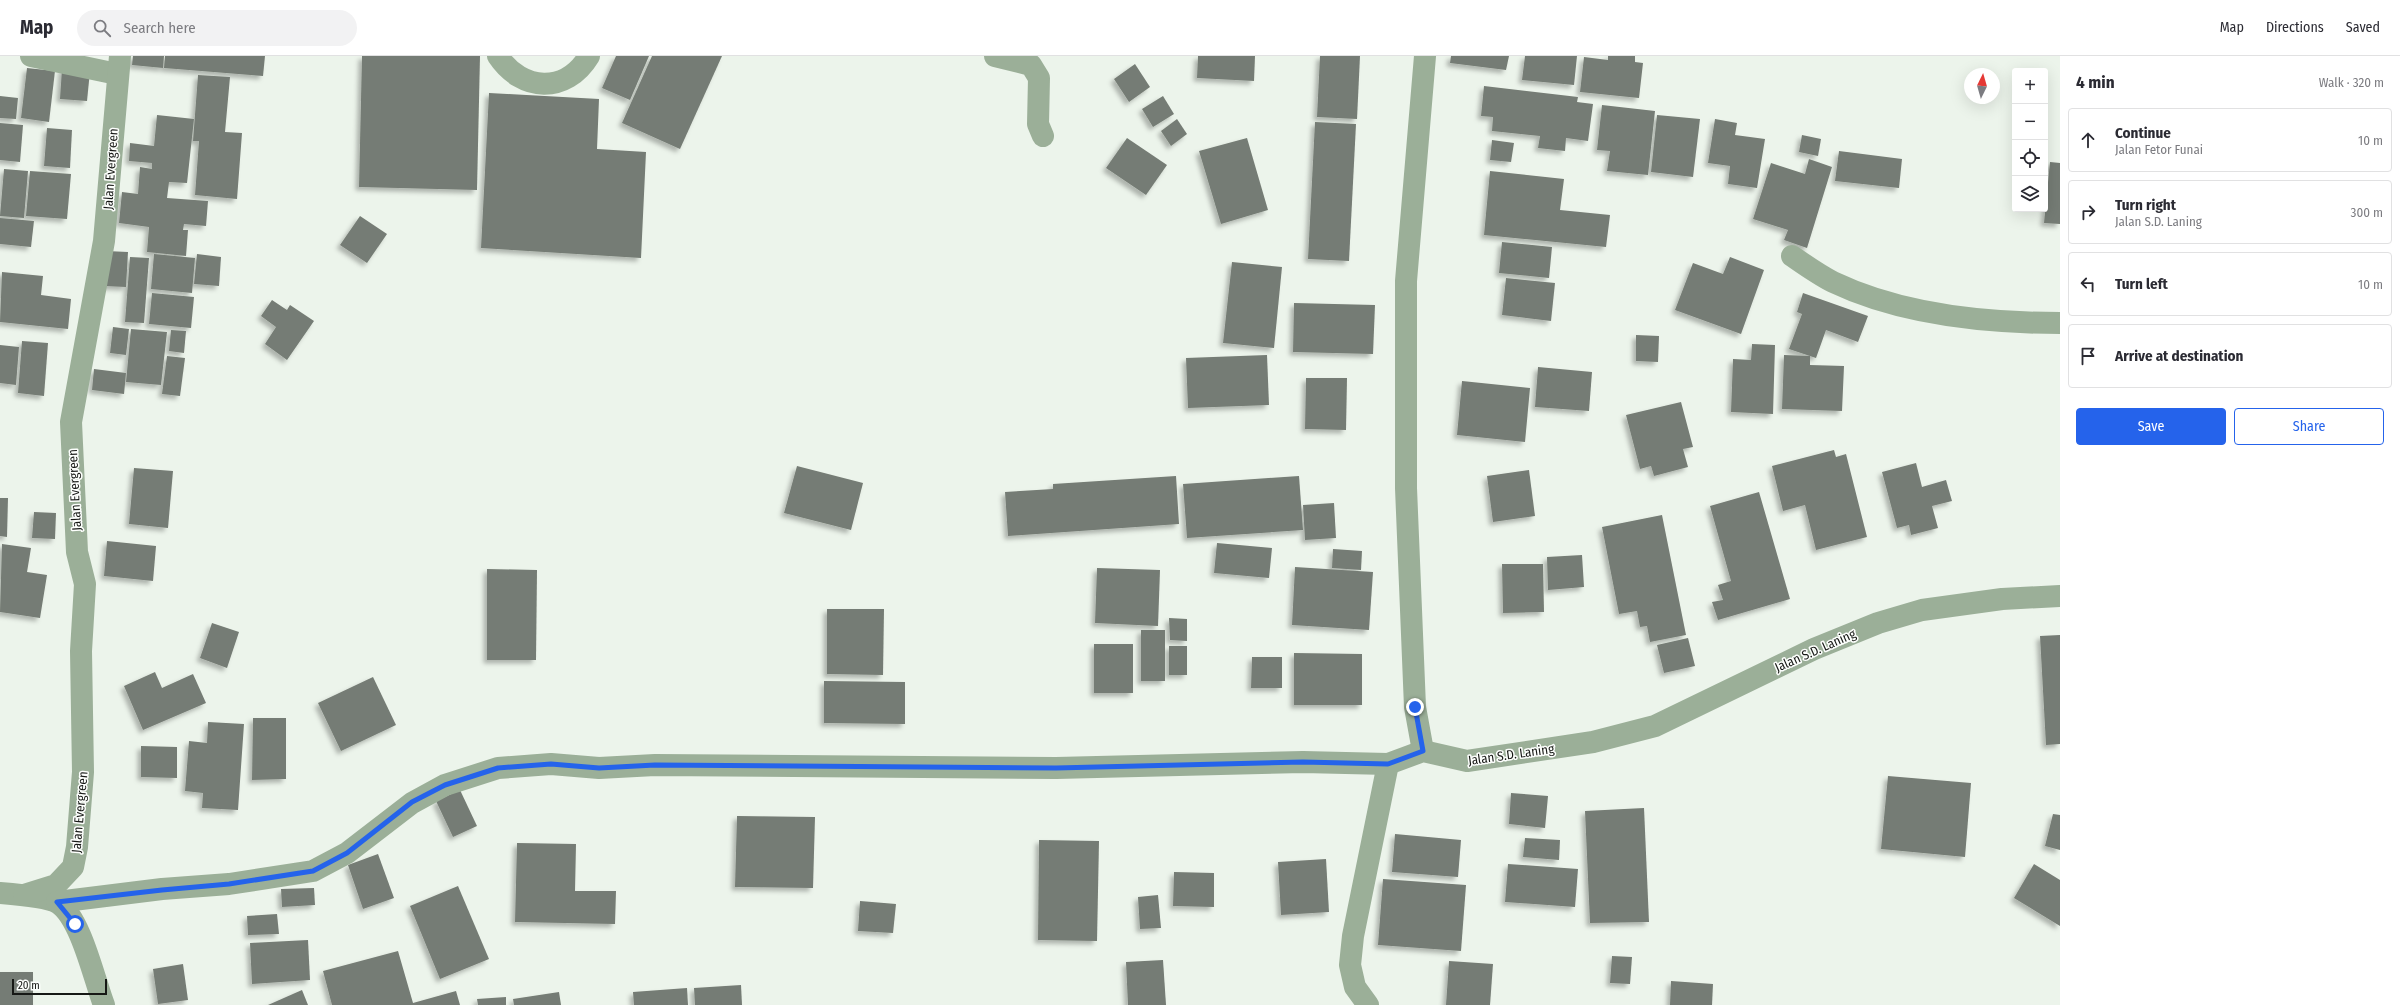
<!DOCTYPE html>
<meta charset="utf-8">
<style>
:root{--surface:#fff;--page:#f2f2f3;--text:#2b2b33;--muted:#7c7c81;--line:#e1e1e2;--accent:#2563eb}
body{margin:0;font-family:"Fira Sans Condensed",sans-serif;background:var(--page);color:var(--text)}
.controls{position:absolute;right:12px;top:12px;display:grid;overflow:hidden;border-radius:4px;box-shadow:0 4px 16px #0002}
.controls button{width:36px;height:36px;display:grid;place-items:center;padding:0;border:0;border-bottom:1px solid var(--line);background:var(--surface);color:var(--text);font:20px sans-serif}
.compass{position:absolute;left:1964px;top:12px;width:36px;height:36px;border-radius:50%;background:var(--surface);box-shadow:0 4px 16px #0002;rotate:5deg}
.scale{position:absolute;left:12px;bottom:10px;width:95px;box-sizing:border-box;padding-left:4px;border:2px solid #161815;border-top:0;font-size:11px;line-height:14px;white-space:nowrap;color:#161815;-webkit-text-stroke:3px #fdfffd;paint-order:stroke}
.stop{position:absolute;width:12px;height:12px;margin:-9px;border:3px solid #2563eb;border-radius:50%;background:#fff}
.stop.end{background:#2563eb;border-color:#fff;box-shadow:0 1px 4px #0008}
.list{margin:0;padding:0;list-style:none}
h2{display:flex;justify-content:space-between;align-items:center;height:52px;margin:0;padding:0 16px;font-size:17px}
h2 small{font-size:13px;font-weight:400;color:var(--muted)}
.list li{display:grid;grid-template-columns:26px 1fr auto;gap:12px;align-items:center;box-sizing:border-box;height:64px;margin:0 8px 8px;padding:0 8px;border:1px solid var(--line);border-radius:4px}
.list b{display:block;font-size:15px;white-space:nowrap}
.list p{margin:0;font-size:13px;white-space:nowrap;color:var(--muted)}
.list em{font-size:13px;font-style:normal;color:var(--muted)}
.actions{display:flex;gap:8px;padding:12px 16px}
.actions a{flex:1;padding:9px 0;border:1px solid var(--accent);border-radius:4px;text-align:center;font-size:14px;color:var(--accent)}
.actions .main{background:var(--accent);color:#fff}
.icon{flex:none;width:22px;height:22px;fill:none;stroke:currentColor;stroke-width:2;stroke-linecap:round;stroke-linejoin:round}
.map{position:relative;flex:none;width:2060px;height:949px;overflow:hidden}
header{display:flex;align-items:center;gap:24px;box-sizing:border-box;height:56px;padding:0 20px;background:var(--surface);border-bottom:1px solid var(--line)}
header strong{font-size:19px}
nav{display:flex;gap:22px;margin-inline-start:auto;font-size:14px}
.search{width:280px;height:36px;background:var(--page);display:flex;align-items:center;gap:10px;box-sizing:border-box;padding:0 14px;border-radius:22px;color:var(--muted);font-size:15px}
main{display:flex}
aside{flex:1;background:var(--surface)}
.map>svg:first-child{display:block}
.building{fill:#757c74;filter:url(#shadow)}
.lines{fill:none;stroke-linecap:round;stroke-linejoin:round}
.minor{stroke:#9baf98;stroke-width:22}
.route{stroke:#2563eb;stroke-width:5}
.labels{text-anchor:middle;stroke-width:3;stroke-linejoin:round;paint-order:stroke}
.street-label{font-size:13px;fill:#161815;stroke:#fdfffd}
</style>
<header>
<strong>Map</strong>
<div class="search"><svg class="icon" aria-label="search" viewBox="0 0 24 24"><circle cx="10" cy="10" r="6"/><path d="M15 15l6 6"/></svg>Search here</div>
<nav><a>Map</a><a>Directions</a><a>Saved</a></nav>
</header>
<main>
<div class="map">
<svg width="2060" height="949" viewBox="0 0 2060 949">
<defs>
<filter id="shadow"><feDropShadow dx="-3.5" dy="3.5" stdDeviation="2" flood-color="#0004"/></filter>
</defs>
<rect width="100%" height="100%" fill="#ecf4eb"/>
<g class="building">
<path d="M 133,0 L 164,0 L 163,12 L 132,9 Z"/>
<path d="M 165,0 L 265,0 L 263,20 L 164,12 Z"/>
<path d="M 362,0 L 480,0 L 477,134 L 359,131 Z"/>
<path d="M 616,0 L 649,0 L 630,44 L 602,32 Z"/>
<path d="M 652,0 L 722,0 L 680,93 L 622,67 Z"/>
<path d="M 1198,0 L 1255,0 L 1254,25 L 1197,22 Z"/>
<path d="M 1320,0 L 1360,0 L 1357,63 L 1317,61 Z"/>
<path d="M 1451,0 L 1509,0 L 1506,14 L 1450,7 Z"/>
<path d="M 1525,0 L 1577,0 L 1574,29 L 1522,24 Z"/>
<path d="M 1608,0 L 1635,0 L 1635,6 L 1643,7 L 1639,42 L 1580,36 L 1584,1 L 1608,4 Z"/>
<path d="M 1135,8 L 1150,31 L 1129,46 L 1114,23 Z"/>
<path d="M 27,12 L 55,15 L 49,66 L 21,62 Z"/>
<path d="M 62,12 L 90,15 L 87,45 L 60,43 Z"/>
<path d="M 198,19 L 230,21 L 225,76 L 242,77 L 237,143 L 195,139 L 199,85 L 193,85 Z"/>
<path d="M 1484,30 L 1578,41 L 1577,46 L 1593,48 L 1588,85 L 1566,82 L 1565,95 L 1538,92 L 1540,80 L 1492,75 L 1493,61 L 1481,60 Z"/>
<path d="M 489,37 L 599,43 L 597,93 L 646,96 L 641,202 L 481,192 Z"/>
<path d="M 0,40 L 18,42 L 16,63 L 0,62 Z"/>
<path d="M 1163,40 L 1174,58 L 1153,71 L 1142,53 Z"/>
<path d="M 1602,49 L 1655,55 L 1648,119 L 1607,115 L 1610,95 L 1597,94 Z"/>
<path d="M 157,59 L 194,63 L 187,127 L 169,126 L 167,142 L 208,145 L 206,170 L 184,168 L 183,174 L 188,174 L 186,200 L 147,196 L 149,171 L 119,167 L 122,136 L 138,138 L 140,111 L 152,113 L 152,107 L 129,105 L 130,87 L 154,90 Z"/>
<path d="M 1657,59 L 1700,63 L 1693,121 L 1651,116 Z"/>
<path d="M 1177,63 L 1187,78 L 1171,90 L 1161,75 Z"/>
<path d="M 1715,63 L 1737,67 L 1735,79 L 1765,83 L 1757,132 L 1728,128 L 1730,110 L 1708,107 Z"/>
<path d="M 1315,66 L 1356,68 L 1349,205 L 1308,203 Z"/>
<path d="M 0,67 L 23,69 L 20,106 L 0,104 Z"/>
<path d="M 47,72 L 72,74 L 70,112 L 44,110 Z"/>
<path d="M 1802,79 L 1821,83 L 1818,100 L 1799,96 Z"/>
<path d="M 1127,82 L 1167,109 L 1146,139 L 1106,112 Z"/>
<path d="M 1247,82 L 1268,154 L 1221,168 L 1199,95 Z"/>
<path d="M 1492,84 L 1514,87 L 1511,106 L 1490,104 Z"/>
<path d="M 1839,95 L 1902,103 L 1899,132 L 1835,125 Z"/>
<path d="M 1809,103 L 1832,111 L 1807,192 L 1784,184 L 1788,174 L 1753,163 L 1771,107 L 1805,118 Z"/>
<path d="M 2050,106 L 2060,107 L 2060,168 L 2044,167 Z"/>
<path d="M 4,113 L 28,115 L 24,162 L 0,160 Z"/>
<path d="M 30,115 L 71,118 L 67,163 L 26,160 Z"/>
<path d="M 1490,115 L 1564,123 L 1560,154 L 1610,159 L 1606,191 L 1484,179 Z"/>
<path d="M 360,160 L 387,178 L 367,207 L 340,189 Z"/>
<path d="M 0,162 L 34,165 L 31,191 L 0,188 Z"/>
<path d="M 1502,186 L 1552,191 L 1549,222 L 1499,217 Z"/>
<path d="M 106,195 L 128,196 L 126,231 L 104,230 Z"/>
<path d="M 154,198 L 195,202 L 192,237 L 151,233 Z"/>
<path d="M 197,198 L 221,201 L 219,230 L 194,228 Z"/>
<path d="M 130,201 L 149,202 L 144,267 L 125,266 Z"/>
<path d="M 1730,201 L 1764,214 L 1741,278 L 1675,254 L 1693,207 L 1723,218 Z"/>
<path d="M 1232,206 L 1282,211 L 1274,292 L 1223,287 Z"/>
<path d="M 2,216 L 43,220 L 41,239 L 71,243 L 68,273 L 0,266 Z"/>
<path d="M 1506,222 L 1555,227 L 1551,265 L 1502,259 Z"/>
<path d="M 152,237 L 194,241 L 191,272 L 149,268 Z"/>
<path d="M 1803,237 L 1868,260 L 1858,286 L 1826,274 L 1816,302 L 1789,293 L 1802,258 L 1797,256 Z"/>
<path d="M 272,244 L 287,254 L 290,249 L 314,265 L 287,304 L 265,288 L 276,271 L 261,260 Z"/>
<path d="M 1294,247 L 1375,249 L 1373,298 L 1293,296 Z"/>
<path d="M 113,271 L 129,273 L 126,299 L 110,297 Z"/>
<path d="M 131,273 L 167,276 L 161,329 L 126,326 Z"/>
<path d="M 171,274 L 186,275 L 184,297 L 169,295 Z"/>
<path d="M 1636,279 L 1659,280 L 1658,306 L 1636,305 Z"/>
<path d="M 22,285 L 48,287 L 44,340 L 18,337 Z"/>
<path d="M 1752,288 L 1775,289 L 1773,358 L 1731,356 L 1733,303 L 1751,304 Z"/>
<path d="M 0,289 L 19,291 L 16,329 L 0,327 Z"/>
<path d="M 1267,299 L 1269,349 L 1188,352 L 1186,302 Z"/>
<path d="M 1784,299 L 1810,300 L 1810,309 L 1844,310 L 1842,355 L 1782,353 Z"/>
<path d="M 167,300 L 185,302 L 180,340 L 162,338 Z"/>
<path d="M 1538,311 L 1592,316 L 1589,355 L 1535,351 Z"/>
<path d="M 94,313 L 126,317 L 124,338 L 92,334 Z"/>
<path d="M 1306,322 L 1347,322 L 1346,374 L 1305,373 Z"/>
<path d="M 1462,325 L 1530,332 L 1525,386 L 1457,379 Z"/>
<path d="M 1681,346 L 1693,391 L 1683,393 L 1688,411 L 1654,420 L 1651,410 L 1640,413 L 1626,359 Z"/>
<path d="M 1834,394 L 1836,401 L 1846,398 L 1867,481 L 1816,494 L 1805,449 L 1783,455 L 1772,410 Z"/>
<path d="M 1916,407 L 1922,431 L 1946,424 L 1952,445 L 1932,450 L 1938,472 L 1911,479 L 1909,469 L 1897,472 L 1882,416 Z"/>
<path d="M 797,410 L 863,427 L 851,474 L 784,457 Z"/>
<path d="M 134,412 L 173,415 L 168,472 L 129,468 Z"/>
<path d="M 1529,414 L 1535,460 L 1493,466 L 1487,420 Z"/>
<path d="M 1176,420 L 1179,468 L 1008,480 L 1005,436 L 1053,433 L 1053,428 Z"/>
<path d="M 1299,420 L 1303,474 L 1187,482 L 1183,428 Z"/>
<path d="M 1759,436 L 1790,543 L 1718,564 L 1712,546 L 1723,544 L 1718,529 L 1731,525 L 1710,450 Z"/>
<path d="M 0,442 L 8,442 L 7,481 L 0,480 Z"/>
<path d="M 1334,447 L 1336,482 L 1305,484 L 1303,449 Z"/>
<path d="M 34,456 L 56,457 L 55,483 L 32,482 Z"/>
<path d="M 1662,459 L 1686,579 L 1650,586 L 1647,570 L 1640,571 L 1637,555 L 1619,558 L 1602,471 Z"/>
<path d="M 107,485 L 156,490 L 153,525 L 104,520 Z"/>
<path d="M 1217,487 L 1272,492 L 1269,522 L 1214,517 Z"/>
<path d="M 2,488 L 31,492 L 27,516 L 47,519 L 40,562 L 0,556 Z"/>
<path d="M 1333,493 L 1362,495 L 1361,514 L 1332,512 Z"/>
<path d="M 1582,499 L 1584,531 L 1548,534 L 1547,501 Z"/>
<path d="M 1502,508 L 1543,508 L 1544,556 L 1503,557 Z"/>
<path d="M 1295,511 L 1373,516 L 1369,574 L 1292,569 Z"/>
<path d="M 1097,512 L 1160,514 L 1158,570 L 1095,567 Z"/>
<path d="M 487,513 L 537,514 L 536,604 L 487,604 Z"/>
<path d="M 827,553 L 884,553 L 883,619 L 827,618 Z"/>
<path d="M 1169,562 L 1187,563 L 1187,585 L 1170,584 Z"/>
<path d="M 212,567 L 239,576 L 227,612 L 200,602 Z"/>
<rect x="1141" y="574" width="24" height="51"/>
<path d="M 2060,579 L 2060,688 L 2046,689 L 2040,580 Z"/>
<path d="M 1688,582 L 1695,610 L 1664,617 L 1657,589 Z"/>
<rect x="1094" y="588" width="39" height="49"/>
<rect x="1169" y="590" width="18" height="29"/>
<path d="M 1294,597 L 1362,598 L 1362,649 L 1294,649 Z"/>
<path d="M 1252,601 L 1282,601 L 1282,632 L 1251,632 Z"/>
<path d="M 155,616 L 162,632 L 193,618 L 206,647 L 143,674 L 124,630 Z"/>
<path d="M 373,621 L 396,669 L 341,695 L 318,647 Z"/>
<path d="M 824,625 L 905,626 L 905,668 L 824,667 Z"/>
<path d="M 253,662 L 286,662 L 286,723 L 252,724 Z"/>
<path d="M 208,666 L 244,668 L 238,754 L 202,752 L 203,737 L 185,735 L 189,685 L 207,687 Z"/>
<path d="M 141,690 L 177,691 L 177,722 L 141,721 Z"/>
<path d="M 1888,720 L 1971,727 L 1965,801 L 1881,793 Z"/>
<path d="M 460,734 L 477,770 L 453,781 L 436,745 Z"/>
<path d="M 1511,737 L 1548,740 L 1545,772 L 1509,768 Z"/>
<path d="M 1644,752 L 1649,866 L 1590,867 L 1585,755 Z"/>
<path d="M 2053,758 L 2060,759 L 2060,794 L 2045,790 Z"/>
<path d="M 737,760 L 815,761 L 813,832 L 735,831 Z"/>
<path d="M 1395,778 L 1461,784 L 1458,821 L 1392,816 Z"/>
<path d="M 1525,782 L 1560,784 L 1559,804 L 1523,801 Z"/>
<path d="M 1039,784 L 1099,785 L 1097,885 L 1038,884 Z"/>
<path d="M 517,787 L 576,788 L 575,835 L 616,835 L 615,868 L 515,866 Z"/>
<path d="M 378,798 L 394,842 L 363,853 L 348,809 Z"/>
<path d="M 1326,803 L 1329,856 L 1281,859 L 1278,806 Z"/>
<path d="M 1508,808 L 1578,813 L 1575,851 L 1505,846 Z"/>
<path d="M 2034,808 L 2060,824 L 2060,870 L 2014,842 Z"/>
<path d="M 1174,816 L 1214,817 L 1214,851 L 1173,850 Z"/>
<path d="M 1383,823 L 1466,829 L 1461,895 L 1378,889 Z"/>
<path d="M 458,830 L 489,903 L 440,923 L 410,850 Z"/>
<path d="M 314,832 L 315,849 L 282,851 L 281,833 Z"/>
<path d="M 1158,839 L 1161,872 L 1140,873 L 1138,841 Z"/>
<path d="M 860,845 L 896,848 L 893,877 L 858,875 Z"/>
<path d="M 277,858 L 279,878 L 248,879 L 247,860 Z"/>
<path d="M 308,884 L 310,924 L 252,928 L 250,887 Z"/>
<path d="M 398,895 L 413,947 L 456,935 L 460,949 L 332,949 L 323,915 Z"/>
<path d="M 1612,900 L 1632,901 L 1630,928 L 1610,927 Z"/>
<path d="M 1163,904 L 1166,949 L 1128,949 L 1126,906 Z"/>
<path d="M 1449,905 L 1493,908 L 1490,949 L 1446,949 Z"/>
<path d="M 183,908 L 188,944 L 158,948 L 153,913 Z"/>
<rect x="0" y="916" width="33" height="33"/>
<path d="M 1671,925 L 1713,928 L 1712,949 L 1670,949 Z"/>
<path d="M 741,929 L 742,949 L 695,949 L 694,932 Z"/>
<path d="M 687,932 L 688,949 L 634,949 L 633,936 Z"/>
<path d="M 302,934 L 308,949 L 268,949 Z"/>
<path d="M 559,936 L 561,949 L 514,949 L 513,943 Z"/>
<path d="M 506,941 L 506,949 L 478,949 L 477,943 Z"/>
</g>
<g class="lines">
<g class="minor">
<path d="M 31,0 L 117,18"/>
<path d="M 498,0 C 522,36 566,38 589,0"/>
<path d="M 995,0 L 1031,9 L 1039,22 L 1038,68 L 1043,80"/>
<path d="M 1792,200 C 1805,209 1819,219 1833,226 C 1902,259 1985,267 2060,267"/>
<path d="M 1423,695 L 1415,651 L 1406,432 L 1406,225 L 1425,0"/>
<path d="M 0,837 C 12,838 48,841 58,847 C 81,862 94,923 104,949"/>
<path d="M 24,839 L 56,829 L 73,811 L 77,791 L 83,716 L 81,595 L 85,528 L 77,496 L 71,366 L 104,185 L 120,0"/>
<path d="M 57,846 L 162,833 L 229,828 L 313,815 L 347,797 L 412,747 L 445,729 L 498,712 L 551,708 L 599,712 L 655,709 L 1056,712 L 1303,706 L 1388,708 L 1423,695 L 1467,705 L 1593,686 L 1655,670 L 1814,593 L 1878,567 L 1922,554 L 2002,543 L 2060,540"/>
<path d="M 1368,949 L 1355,931 L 1350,909 L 1353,880 L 1388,708"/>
</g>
</g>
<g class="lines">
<path class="route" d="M 75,868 L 57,846 L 162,834 L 229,828 L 313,815 L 347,797 L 412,746 L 445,729 L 498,712 L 551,708 L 599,712 L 655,709 L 1056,712 L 1303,706 L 1388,708 L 1423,695 L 1415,651"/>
</g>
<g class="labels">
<g class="street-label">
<text transform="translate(110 113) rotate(-86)" y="5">Jalan Evergreen</text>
<text transform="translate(74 434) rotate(-93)" y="5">Jalan Evergreen</text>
<text transform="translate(1815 594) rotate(-24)" y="5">Jalan S.D. Laning</text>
<text transform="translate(1511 698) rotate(-8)" y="5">Jalan S.D. Laning</text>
<text transform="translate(79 756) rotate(-85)" y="5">Jalan Evergreen</text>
</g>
</g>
</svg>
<div class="controls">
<button>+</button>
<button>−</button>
<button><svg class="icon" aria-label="locate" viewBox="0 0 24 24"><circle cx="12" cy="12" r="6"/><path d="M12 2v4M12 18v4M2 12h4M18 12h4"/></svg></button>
<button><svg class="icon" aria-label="layers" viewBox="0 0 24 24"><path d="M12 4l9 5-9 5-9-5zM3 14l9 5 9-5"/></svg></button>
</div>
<svg class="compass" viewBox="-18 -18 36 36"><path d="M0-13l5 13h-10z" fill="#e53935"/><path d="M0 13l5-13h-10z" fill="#7c7c81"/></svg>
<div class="scale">20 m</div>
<div class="stop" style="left:75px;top:868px"></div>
<div class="stop end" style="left:1415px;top:651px"></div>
</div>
<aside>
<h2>4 min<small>Walk · 320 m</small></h2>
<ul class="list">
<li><svg class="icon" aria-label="ahead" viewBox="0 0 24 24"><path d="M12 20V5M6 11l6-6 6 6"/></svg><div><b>Continue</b><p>Jalan Fetor Funai</p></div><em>10 m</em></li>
<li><svg class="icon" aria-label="right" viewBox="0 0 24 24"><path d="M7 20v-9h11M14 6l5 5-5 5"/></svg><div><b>Turn right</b><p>Jalan S.D. Laning</p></div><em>300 m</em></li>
<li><svg class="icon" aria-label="left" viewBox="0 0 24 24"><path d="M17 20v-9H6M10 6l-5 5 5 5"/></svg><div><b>Turn left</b></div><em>10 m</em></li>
<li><svg class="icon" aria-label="arrive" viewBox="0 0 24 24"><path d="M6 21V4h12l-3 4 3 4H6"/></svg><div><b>Arrive at destination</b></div></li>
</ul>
<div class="actions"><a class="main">Save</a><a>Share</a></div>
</aside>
</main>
